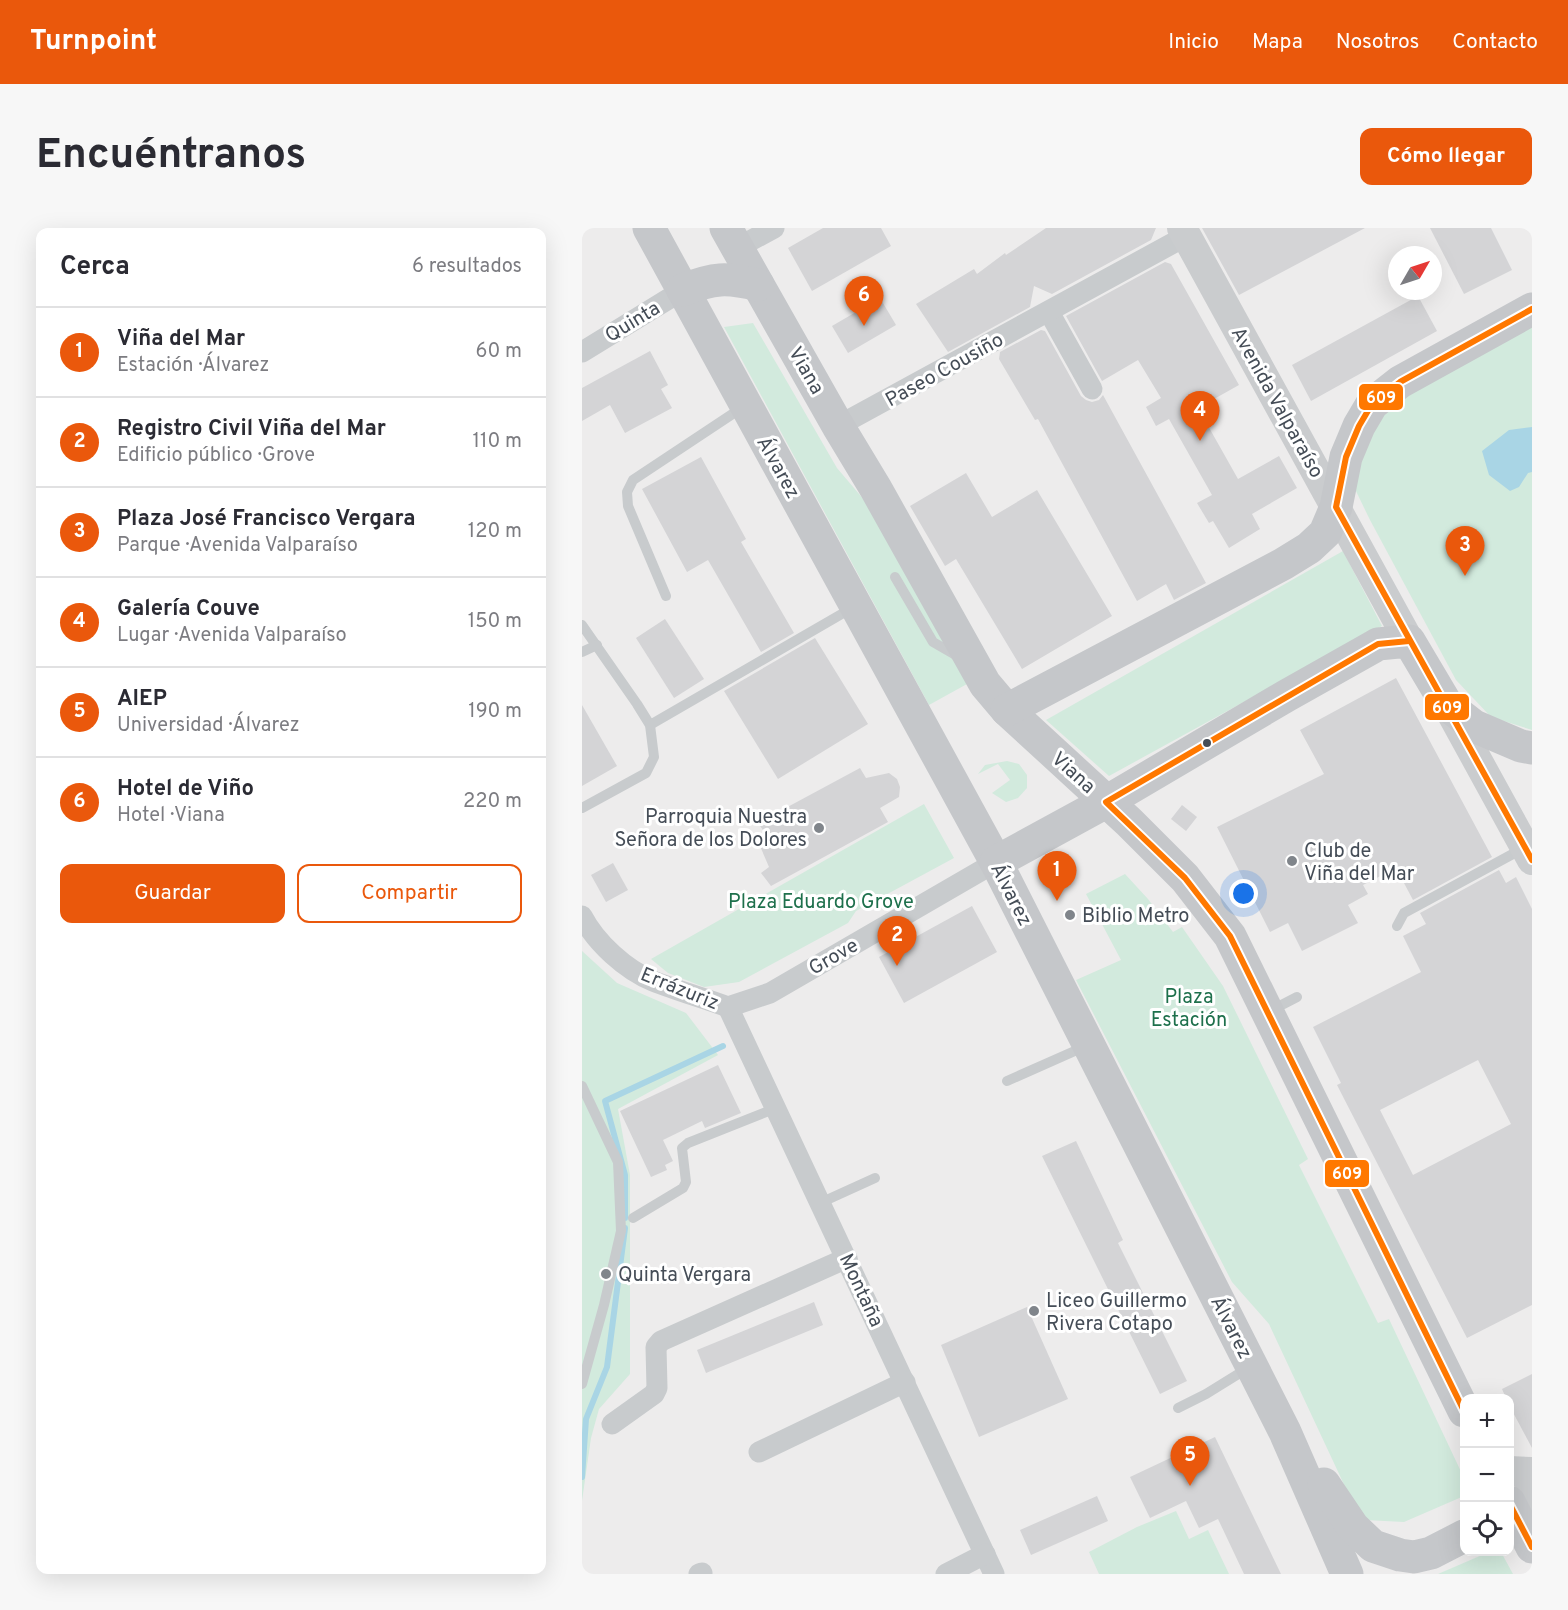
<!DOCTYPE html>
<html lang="es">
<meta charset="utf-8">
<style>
:root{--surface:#fff;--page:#f7f7f7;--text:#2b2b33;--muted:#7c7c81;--line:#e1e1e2;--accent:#ea580c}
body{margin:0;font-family:Overpass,sans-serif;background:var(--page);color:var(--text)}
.controls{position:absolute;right:18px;bottom:18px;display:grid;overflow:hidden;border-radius:12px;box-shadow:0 6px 24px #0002}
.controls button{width:54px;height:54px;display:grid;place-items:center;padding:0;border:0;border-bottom:2px solid var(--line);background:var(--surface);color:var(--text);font:30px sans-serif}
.compass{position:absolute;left:806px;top:18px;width:54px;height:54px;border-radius:50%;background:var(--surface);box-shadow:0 6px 24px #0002;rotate:51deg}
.you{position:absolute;left:662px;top:666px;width:21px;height:21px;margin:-15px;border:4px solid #fff;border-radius:50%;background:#1a73e8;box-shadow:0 0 0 9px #1a73e833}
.badge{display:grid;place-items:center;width:39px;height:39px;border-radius:50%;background:var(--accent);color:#fff;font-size:20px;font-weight:700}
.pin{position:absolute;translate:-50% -50px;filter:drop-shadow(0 2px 3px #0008)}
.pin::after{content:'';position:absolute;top:32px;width:21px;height:18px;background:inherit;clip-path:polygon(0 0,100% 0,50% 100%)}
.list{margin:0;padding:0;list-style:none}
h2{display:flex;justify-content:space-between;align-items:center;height:78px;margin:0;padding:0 24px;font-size:26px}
h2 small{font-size:20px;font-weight:400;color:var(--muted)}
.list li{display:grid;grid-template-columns:39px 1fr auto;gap:18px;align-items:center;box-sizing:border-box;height:90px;padding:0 24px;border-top:2px solid var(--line)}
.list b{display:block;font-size:22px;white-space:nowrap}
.list p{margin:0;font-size:20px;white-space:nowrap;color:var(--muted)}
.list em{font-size:20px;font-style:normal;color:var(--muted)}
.actions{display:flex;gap:12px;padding:18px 24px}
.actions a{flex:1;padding:14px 0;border:2px solid var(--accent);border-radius:12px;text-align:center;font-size:21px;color:var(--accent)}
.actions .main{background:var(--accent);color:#fff}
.icon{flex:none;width:33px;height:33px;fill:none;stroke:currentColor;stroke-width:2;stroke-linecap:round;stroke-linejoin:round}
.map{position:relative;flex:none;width:950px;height:1346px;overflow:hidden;border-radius:12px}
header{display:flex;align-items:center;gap:36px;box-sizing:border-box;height:84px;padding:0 30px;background:var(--accent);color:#fff}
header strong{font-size:28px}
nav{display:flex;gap:33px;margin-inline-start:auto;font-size:21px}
.intro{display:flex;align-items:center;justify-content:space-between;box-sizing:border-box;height:144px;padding:0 36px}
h1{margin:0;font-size:42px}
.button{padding:15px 27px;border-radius:12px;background:var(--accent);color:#fff;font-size:21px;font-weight:700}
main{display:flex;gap:36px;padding:0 36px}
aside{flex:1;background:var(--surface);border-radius:12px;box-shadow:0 6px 24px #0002}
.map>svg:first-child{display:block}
.green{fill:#d2eadd}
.water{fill:#a9d5e5}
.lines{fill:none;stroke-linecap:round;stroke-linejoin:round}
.stream{stroke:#a9d5e5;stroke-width:6}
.building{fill:#d4d4d6;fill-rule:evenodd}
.lane{stroke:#c8cbcd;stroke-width:10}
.street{stroke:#c8cbcd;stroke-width:21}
.secondary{stroke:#caccce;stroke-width:30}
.primary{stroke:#c5c7ca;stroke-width:33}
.bus-1-casing{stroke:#fff;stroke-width:10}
.bus-1{stroke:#ff7800;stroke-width:6}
.bus-dot{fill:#454d57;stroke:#fff;stroke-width:2}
.poi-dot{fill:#80858b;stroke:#fff;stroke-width:2}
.labels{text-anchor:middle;stroke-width:6;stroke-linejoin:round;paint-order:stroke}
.street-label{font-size:20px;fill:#454d57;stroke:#fff}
.poi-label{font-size:20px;fill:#454d57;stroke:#fff;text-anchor:start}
.park-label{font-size:20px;fill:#1e704c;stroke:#fff}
.line-badge{stroke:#fff;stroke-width:2}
.badge-label{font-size:16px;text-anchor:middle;font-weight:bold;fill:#fff}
</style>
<header>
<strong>Turnpoint</strong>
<nav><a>Inicio</a><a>Mapa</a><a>Nosotros</a><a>Contacto</a></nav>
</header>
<div class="intro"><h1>Encuéntranos</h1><a class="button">Cómo llegar</a></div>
<main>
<aside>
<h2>Cerca<small>6 resultados</small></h2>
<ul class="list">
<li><span class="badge">1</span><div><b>Viña del Mar</b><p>Estación · Álvarez</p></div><em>60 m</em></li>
<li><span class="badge">2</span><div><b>Registro Civil Viña del Mar</b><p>Edificio público · Grove</p></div><em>110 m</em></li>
<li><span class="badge">3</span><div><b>Plaza José Francisco Vergara</b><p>Parque · Avenida Valparaíso</p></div><em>120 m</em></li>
<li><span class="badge">4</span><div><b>Galería Couve</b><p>Lugar · Avenida Valparaíso</p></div><em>150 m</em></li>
<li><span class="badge">5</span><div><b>AIEP</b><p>Universidad · Álvarez</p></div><em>190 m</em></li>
<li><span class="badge">6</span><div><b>Hotel de Viño</b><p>Hotel · Viana</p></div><em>220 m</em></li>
</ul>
<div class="actions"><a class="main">Guardar</a><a>Compartir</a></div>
</aside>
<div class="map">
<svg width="950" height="1346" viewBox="0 0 950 1346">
<rect width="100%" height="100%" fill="#edecec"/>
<g class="green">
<path d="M 950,93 L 950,502 L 909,489 L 874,452 L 788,292 L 772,259 L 776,229 L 800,185 L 825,161 Z"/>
<path d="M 171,95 L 255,240 L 289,280 L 385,456 L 347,477 L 142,99 Z"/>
<path d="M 761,323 L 800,398 L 527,548 L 464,492 Z"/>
<path d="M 425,533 L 437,536 L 445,547 L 445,560 L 436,570 L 424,574 L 410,565 L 428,552 L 416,536 L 396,546 L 403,537 Z"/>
<path d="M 342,576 L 372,630 L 274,683 L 266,695 L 157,754 L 122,759 L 86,745 L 69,731 Z"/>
<path d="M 543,646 L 566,671 L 591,704 L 600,699 L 641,758 L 726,931 L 717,937 L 796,1095 L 807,1091 L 882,1250 L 882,1268 L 822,1294 L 783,1292 L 773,1280 L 687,1096 L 650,1054 L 494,752 L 539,732 L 504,666 Z"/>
<path d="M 0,723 L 35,755 L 104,785 L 136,827 L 36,881 L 48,947 L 48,1146 L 17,1181 L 9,1210 L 0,1273 Z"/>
<path d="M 594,1283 L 607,1311 L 626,1302 L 647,1346 L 517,1346 L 507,1324 L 555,1299 Z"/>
<path d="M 907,1324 L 919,1324 L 931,1346 L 856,1346 Z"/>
</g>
<path class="water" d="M 950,199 L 950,244 L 946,245 L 937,259 L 928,263 L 907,247 L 900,223 L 927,202 Z"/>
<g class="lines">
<g class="stream">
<path d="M 43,990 L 43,947 L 23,873 L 141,818"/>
<path d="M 0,1249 L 4,1191 L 25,1139 L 43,1000"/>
</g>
</g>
<g class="building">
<path d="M 241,0 L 299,0 L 309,18 L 230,63 L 206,20 Z"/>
<path d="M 464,0 L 574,0 L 569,12 L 470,66 L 452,58 L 448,79 L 366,124 L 334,76 L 392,41 L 395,46 L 423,25 L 424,27 Z"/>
<path d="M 620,0 L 783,0 L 657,67 Z"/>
<path d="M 848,0 L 909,0 L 930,42 L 882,66 Z"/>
<path d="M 583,34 L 589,36 L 657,157 L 616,180 L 656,251 L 697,228 L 715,260 L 670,286 L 678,301 L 647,320 L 631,293 L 627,295 L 615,275 L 630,267 L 587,191 L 574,198 L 564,179 L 579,170 L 556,132 L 520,153 L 484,88 Z"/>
<path d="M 836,68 L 855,103 L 729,173 L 710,137 Z"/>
<path d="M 298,70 L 314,97 L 266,125 L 250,98 Z"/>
<path d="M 459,102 L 463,103 L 499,168 L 504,172 L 510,174 L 517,172 L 521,167 L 624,355 L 592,372 L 584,356 L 555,373 L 456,191 L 453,192 L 417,131 L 418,124 Z"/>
<path d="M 68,123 L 86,157 L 79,161 L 90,180 L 43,205 L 28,177 L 0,193 L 0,160 Z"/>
<path d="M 119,229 L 164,311 L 159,314 L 212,405 L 179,424 L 126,332 L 105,344 L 60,261 Z"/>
<path d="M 384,245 L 410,289 L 455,262 L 530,388 L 440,441 L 374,331 L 363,338 L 328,278 Z"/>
<path d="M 83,391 L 122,451 L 92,470 L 54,410 Z"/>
<path d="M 233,410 L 286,496 L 196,551 L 142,463 Z"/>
<path d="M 814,450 L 910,629 L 831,672 L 814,640 L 781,657 L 786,666 L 766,677 L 776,695 L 720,723 L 706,695 L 688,704 L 635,599 L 742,546 L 718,502 Z"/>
<path d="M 0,477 L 35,538 L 0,558 Z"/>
<path d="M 278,540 L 284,550 L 307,545 L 315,551 L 318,559 L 317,569 L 298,580 L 306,594 L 189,658 L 179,645 L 187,639 L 175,611 L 183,605 L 176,595 Z"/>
<path d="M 600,577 L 615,589 L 604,603 L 589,591 Z"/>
<path d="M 31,635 L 46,662 L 24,674 L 9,647 Z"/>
<path d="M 917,642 L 924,655 L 934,649 L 950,681 L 950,1077 L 885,1110 L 755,857 L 759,855 L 731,799 L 839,744 L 821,708 L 844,696 L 838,685 ZM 896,832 L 929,896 L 831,947 L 798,882 Z"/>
<path d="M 390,678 L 415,724 L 322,775 L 297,729 Z"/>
<path d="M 136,837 L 159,885 L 123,900 L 120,893 L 81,912 L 91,933 L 83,937 L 85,942 L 69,949 L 38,883 Z"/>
<path d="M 494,913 L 541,1012 L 536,1015 L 605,1153 L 578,1166 L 460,928 Z"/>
<path d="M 232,1074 L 241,1097 L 124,1145 L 115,1122 Z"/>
<path d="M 445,1079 L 486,1171 L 397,1209 L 359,1117 Z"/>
<path d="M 950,1146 L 950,1220 L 927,1177 L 927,1170 L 924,1170 L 920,1161 Z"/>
<path d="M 633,1209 L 699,1346 L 662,1346 L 636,1291 L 617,1300 L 604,1273 L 568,1290 L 548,1249 Z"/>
<path d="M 515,1268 L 526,1293 L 449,1327 L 438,1302 Z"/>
</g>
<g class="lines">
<g class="lane">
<path d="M 313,349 L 351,414 L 377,429"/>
<path d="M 84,368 L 46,278 L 45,264 L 51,252 L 161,179"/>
<path d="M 0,397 L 55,476 L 68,497 L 72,529 L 64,545 L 0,580"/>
<path d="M 0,424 L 15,417"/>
<path d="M 68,497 L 270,380"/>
<path d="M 815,698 L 822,685 L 940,621"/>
<path d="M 688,783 L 715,769"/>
<path d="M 425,853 L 504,818"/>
<path d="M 0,858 L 36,934 L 39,1003 L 22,1077 L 0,1156"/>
<path d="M 238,975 L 293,950"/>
<path d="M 51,990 L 101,960 L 104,954 L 100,920 L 106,915 L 194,880"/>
<path d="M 596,1180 L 624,1166 L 666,1140"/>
</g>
<g class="street">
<path d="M 155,20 L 192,0"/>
<path d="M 467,84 L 510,161"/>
<path d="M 0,124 L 101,62"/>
<path d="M 256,198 L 604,8"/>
<path d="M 0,688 C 14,715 44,742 71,753 C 96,763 122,770 146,779"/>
<path d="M 146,779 L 412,1346"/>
<path d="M 146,779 L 188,765 L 414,634"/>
<path d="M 30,1196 L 72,1166 L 75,1160 L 74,1119 L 79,1113 L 265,1030"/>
<path d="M 177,1224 L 323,1154"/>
<path d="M 117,1346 L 120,1345"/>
<path d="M 364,1346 L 403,1326"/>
</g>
<g class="secondary">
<path d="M 600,0 L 827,413"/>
<path d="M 865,477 L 950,632"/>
<path d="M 927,1243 L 950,1244"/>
<path d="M 932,1282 L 950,1262"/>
</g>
<g class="primary">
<path d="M 67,0 L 414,634 L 703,1204 L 765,1346"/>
<path d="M 144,0 L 256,198 L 294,261 L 403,456 L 425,482 L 547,594 L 603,650 L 648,708 L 882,1183"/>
<path d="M 101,62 C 132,50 144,49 176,57"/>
<path d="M 425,482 L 701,336 L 727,320 L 743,305 L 754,279 L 764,229 L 777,198 L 790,176 L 818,154 L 950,81"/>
<path d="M 414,634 L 524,574 L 704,468 L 791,419 L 796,416 L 827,413 L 865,477 L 892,498 L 939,518 L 950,520"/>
<path d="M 742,1256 L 771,1299 L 791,1318 L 818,1327 L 832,1329 L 849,1325 L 882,1308"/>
<path d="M 927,1274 L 950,1319"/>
</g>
<defs>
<g id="bus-1">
<path d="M 950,81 L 818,154 L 790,176 L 777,198 L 764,229 L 754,279 L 950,632"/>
<path d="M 827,413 L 796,416 L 524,574 L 603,650 L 648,708 L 882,1183"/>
<path d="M 927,1275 L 950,1319"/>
</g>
</defs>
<use href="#bus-1" class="bus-1-casing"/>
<use href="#bus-1" class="bus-1"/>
</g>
<circle class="bus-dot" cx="625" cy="515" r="5"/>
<g class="poi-dot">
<circle cx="237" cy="600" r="6"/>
<circle cx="710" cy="633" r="6"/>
<circle cx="488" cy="687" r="6"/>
<circle cx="24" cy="1046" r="6"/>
<circle cx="452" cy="1083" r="6"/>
</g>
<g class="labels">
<g class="street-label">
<text transform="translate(50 93) rotate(-31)" y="7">Quinta</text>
<text transform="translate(362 141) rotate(-29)" y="7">Paseo Cousiño</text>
<text transform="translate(225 142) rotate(60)" y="7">Viana</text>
<text transform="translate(696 174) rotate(61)" y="7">Avenida Valparaíso</text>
<text transform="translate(197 239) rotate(61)" y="7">Álvarez</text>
<text transform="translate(492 544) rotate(42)" y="7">Viana</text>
<text transform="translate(430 666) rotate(63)" y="7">Álvarez</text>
<text transform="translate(251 728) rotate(-30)" y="7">Grove</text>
<text transform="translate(98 760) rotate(22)" y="7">Errázuriz</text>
<text transform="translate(280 1062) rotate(65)" y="7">Montaña</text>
<text transform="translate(650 1099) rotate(63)" y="7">Álvarez</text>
</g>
<g class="poi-label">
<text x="225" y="595" text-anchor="end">Parroquia Nuestra<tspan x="225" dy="23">Señora de los Dolores</tspan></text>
<text x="722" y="629">Club de<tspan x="722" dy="23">Viña del Mar</tspan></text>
<text x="500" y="694">Biblio Metro</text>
<text x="36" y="1053">Quinta Vergara</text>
<text x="464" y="1079">Liceo Guillermo<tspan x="464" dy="23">Rivera Cotapo</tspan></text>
</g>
<g class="park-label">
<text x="239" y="680">Plaza Eduardo Grove</text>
<text x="607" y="775">Plaza<tspan x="607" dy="23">Estación</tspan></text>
</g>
</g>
<g class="line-badge">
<rect x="776" y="155" width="46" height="28" rx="6" fill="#ff7800"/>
<rect x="842" y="465" width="46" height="28" rx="6" fill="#ff7800"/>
<rect x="742" y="931" width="46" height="29" rx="6" fill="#ff7800"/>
</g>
<g class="badge-label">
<text x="799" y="175">609</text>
<text x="865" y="485">609</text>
<text x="765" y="951">609</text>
</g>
</svg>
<div class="controls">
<button>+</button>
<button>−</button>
<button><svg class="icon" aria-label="locate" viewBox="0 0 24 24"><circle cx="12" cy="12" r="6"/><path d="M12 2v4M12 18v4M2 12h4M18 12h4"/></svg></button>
</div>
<svg class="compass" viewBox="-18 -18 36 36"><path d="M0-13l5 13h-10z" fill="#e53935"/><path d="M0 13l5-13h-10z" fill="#7c7c81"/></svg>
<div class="you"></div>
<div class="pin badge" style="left:475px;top:673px">1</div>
<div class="pin badge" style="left:315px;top:738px">2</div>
<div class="pin badge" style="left:883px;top:348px">3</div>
<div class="pin badge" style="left:618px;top:213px">4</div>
<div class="pin badge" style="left:608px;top:1258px">5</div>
<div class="pin badge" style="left:282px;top:98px">6</div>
</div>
</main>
